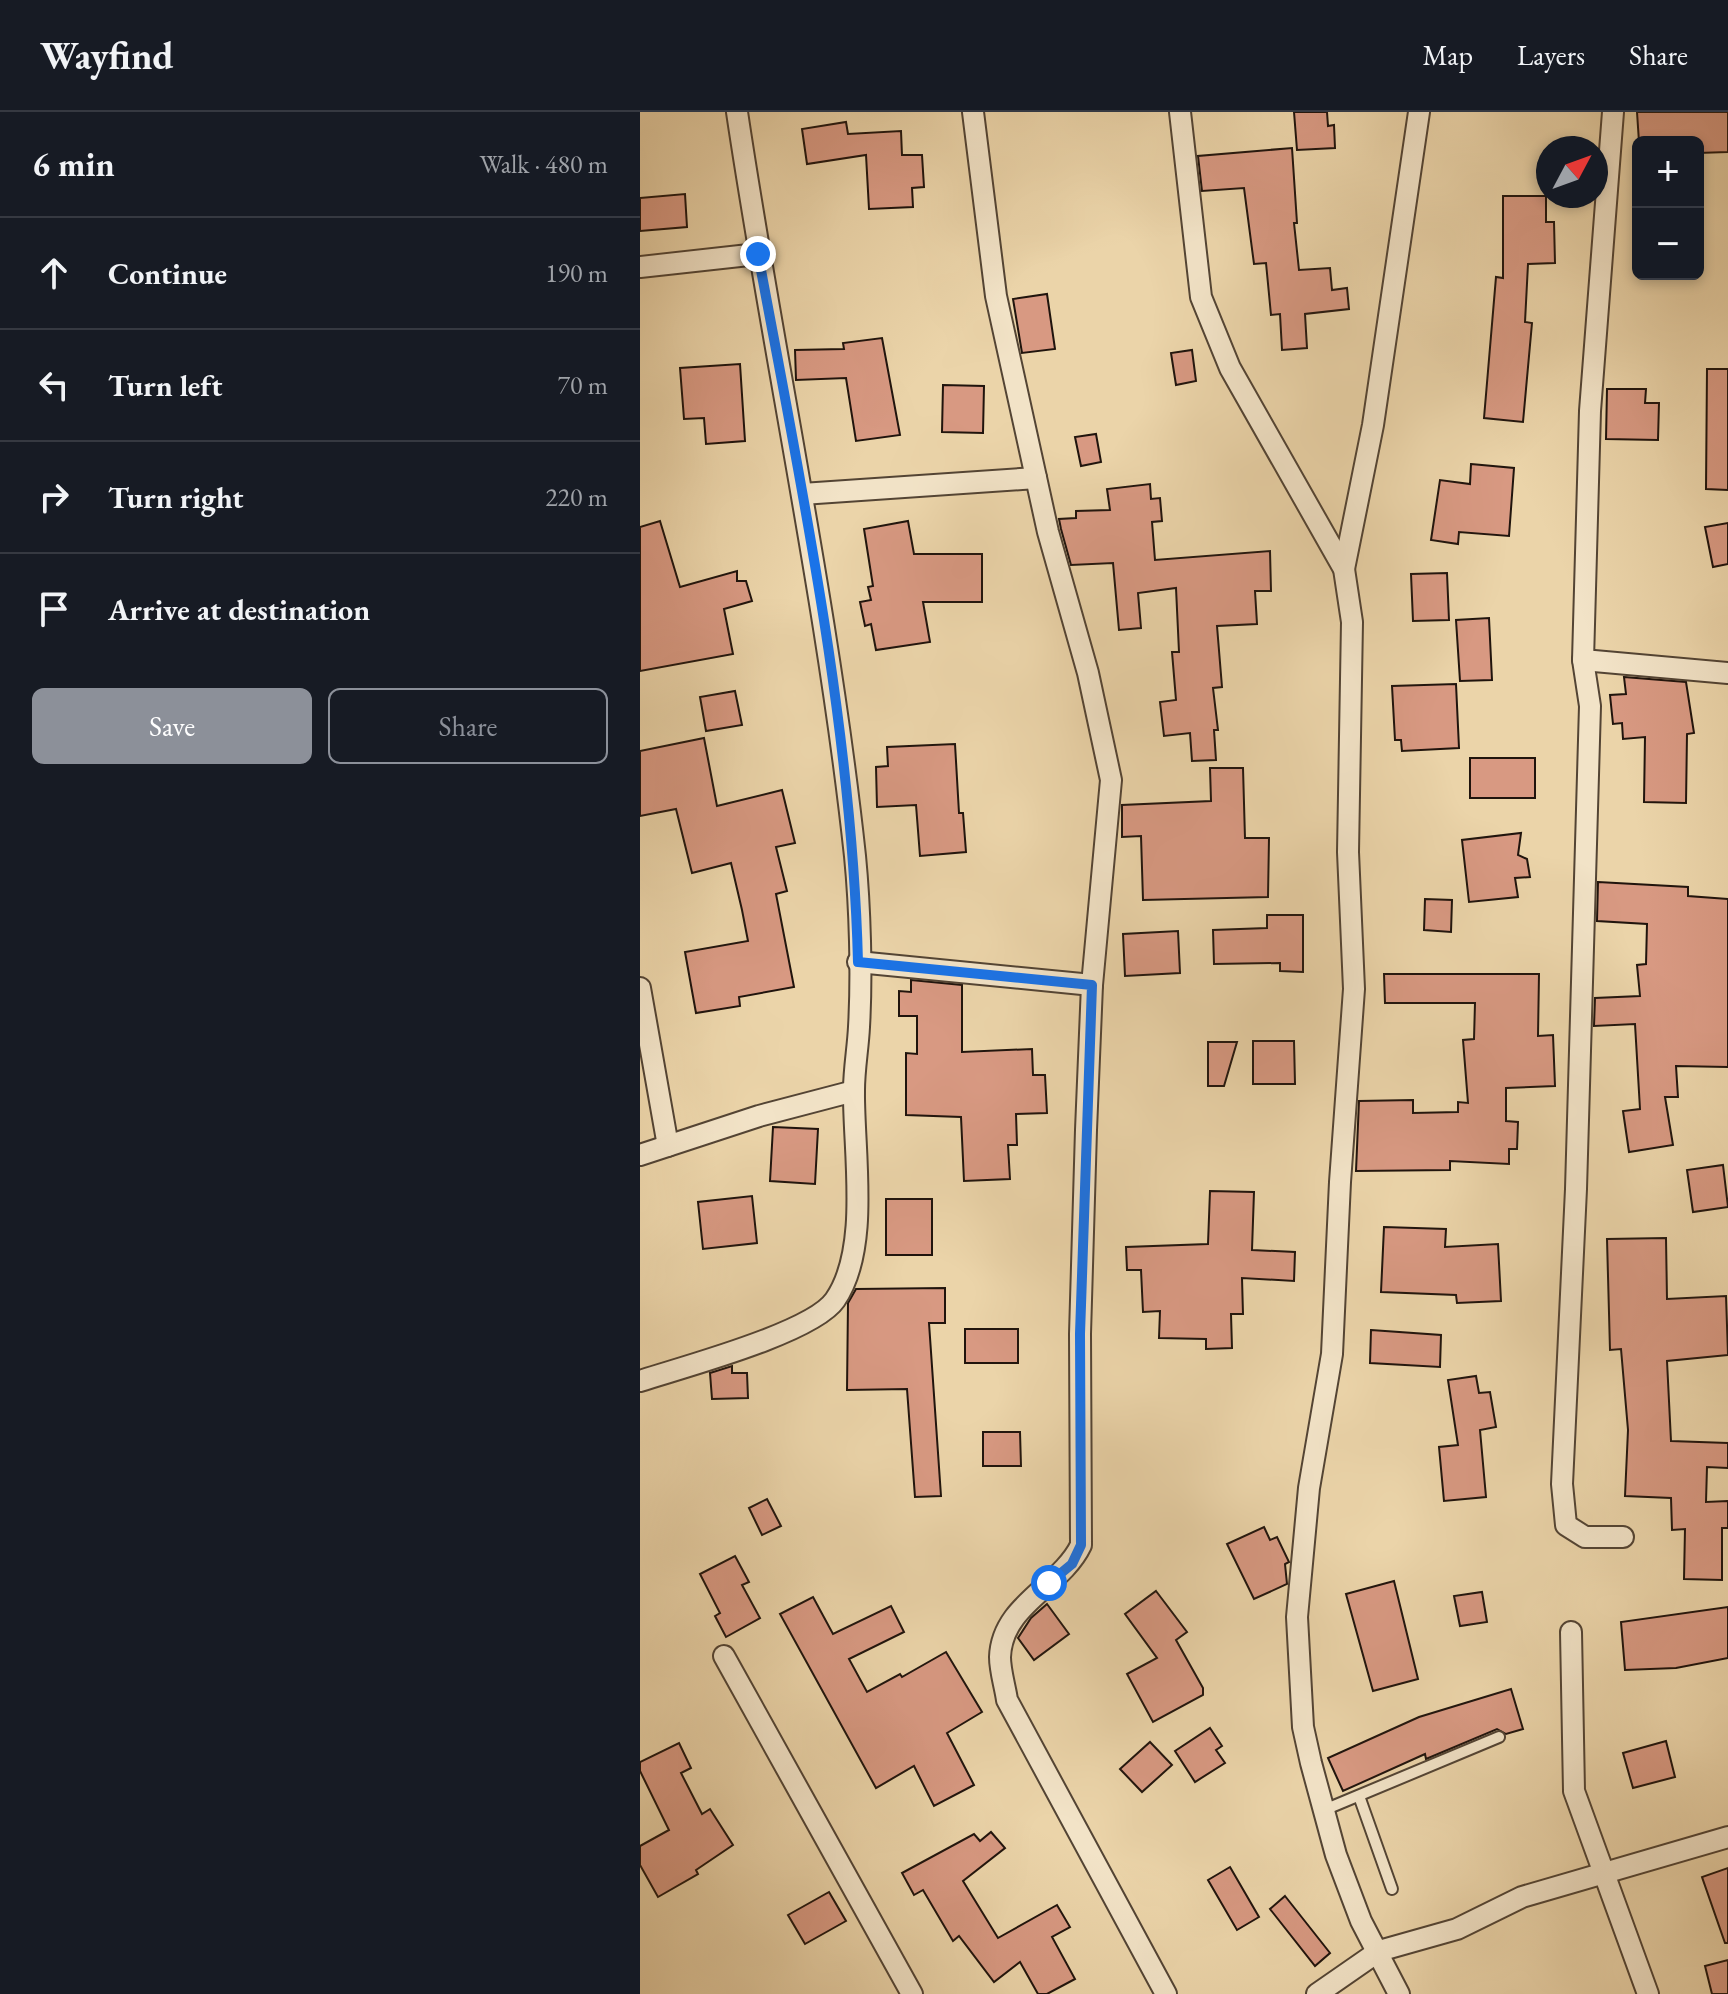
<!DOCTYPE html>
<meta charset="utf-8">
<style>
:root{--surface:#171b24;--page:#20242c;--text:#f1f3f6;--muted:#9ea1a6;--line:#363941;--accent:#8c9099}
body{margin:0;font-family:"EB Garamond",serif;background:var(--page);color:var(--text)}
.controls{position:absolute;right:24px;top:24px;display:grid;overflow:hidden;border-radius:12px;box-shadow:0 4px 12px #0003}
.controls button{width:72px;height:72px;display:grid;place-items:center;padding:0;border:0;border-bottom:2px solid var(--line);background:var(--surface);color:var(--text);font:40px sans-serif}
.compass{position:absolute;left:896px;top:24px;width:72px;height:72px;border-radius:50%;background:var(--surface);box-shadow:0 4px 12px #0003;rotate:49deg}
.stop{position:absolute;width:24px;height:24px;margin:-18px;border:6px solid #1a73e8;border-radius:50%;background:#fff}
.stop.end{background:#1a73e8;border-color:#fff;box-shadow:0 2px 8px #0008}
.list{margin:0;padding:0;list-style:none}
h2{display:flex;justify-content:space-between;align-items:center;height:104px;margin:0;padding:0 32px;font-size:34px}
h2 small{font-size:26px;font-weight:400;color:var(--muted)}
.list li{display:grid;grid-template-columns:52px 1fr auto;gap:24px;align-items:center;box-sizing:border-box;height:112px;padding:0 32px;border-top:2px solid var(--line)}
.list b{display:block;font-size:30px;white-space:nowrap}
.list em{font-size:26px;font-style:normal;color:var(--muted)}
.actions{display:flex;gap:16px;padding:24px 32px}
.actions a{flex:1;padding:18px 0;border:2px solid var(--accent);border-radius:12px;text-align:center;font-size:28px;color:var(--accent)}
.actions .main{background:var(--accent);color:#fff}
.icon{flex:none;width:44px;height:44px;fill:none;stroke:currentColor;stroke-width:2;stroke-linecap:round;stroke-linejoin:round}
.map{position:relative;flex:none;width:1088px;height:1882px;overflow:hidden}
header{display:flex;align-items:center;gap:48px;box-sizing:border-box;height:112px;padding:0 40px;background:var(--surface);border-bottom:2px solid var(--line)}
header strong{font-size:38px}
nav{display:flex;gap:44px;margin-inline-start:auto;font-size:28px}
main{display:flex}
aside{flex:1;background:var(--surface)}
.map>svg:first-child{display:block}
.building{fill:#d89982;stroke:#20140d;stroke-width:2}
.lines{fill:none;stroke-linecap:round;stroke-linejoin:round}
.service-casing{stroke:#534434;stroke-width:14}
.minor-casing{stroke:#534434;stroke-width:24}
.service{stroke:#f2e3c7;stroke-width:10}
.minor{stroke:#f2e3c7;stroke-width:20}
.route{stroke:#1a73e8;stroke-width:10}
</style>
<header>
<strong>Wayfind</strong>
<nav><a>Map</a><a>Layers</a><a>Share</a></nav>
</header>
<main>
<aside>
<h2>6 min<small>Walk · 480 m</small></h2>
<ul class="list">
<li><svg class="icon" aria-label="ahead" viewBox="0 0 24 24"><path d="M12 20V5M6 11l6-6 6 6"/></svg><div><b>Continue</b></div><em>190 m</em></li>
<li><svg class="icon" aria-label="left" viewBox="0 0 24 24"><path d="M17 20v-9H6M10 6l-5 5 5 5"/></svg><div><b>Turn left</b></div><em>70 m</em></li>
<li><svg class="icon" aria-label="right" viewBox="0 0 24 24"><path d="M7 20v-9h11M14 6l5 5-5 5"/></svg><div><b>Turn right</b></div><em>220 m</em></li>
<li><svg class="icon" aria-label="arrive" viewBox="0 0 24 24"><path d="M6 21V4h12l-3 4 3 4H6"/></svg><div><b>Arrive at destination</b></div></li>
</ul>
<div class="actions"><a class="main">Save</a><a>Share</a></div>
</aside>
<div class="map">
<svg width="1088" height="1882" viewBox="0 0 1088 1882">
<rect width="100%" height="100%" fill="#ebd4a9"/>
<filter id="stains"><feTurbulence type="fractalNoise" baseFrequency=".0025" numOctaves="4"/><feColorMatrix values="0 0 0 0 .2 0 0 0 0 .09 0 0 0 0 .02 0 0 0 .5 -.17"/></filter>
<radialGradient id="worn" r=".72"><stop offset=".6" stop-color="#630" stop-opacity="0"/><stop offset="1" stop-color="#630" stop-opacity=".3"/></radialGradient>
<g class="building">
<path d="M 654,0 L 687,0 L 688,14 L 694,13 L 695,36 L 657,38 Z"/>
<path d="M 997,0 L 1088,0 L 1088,40 L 1058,41 L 1058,30 L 999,30 Z"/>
<path d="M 206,10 L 208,22 L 261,19 L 262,43 L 282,43 L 284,75 L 272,76 L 273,95 L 229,97 L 226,43 L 167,52 L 162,17 Z"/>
<path d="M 652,36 L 657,111 L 654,111 L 659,158 L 690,156 L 692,178 L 707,176 L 709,197 L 665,202 L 667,236 L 642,238 L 640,202 L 631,203 L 626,151 L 614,152 L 604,76 L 562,79 L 558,44 Z"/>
<path d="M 45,82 L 47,115 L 0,119 L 0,86 Z"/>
<path d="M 863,84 L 906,84 L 906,110 L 914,110 L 915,151 L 888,152 L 885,210 L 892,211 L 883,310 L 844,306 L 856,165 L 863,166 Z"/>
<path d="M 407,182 L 415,237 L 382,241 L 373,187 Z"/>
<path d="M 242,226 L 260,323 L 216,329 L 206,266 L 156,268 L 155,238 L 204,237 L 203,231 Z"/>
<path d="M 552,238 L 556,269 L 536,273 L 531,241 Z"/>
<path d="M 100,252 L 105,329 L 66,332 L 64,306 L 44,307 L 40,256 Z"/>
<path d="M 1067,257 L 1088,257 L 1088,378 L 1066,377 Z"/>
<path d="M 303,273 L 344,274 L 343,321 L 302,320 Z"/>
<path d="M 967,277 L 1006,277 L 1005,291 L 1019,291 L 1018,328 L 966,327 Z"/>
<path d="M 456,322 L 461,350 L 441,354 L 435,325 Z"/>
<path d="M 831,352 L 874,356 L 869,424 L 819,420 L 818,432 L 791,428 L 800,368 L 830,372 Z"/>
<path d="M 510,372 L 511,387 L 520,386 L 522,409 L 512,410 L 515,448 L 630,439 L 631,479 L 615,479 L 617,512 L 577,514 L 582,575 L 573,576 L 578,618 L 574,618 L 576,648 L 552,649 L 550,621 L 524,624 L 520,590 L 536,588 L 532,540 L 539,540 L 536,476 L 498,481 L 501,516 L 479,518 L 473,451 L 431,453 L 421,417 L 419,407 L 436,406 L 436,399 L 470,398 L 467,377 Z"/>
<path d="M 20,409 L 40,475 L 97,459 L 97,469 L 106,469 L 112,489 L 84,497 L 93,542 L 0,559 L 0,415 Z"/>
<path d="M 268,409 L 274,442 L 342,442 L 342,490 L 283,490 L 290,530 L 236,538 L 231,512 L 225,514 L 220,490 L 231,488 L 228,475 L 233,474 L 224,417 Z"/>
<path d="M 1088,411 L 1088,452 L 1073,455 L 1065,415 Z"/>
<path d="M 807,461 L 809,508 L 773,509 L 771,462 Z"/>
<path d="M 849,506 L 852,568 L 820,569 L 816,508 Z"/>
<path d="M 984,565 L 1046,570 L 1054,621 L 1047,622 L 1046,691 L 1004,690 L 1005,625 L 983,627 L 982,611 L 973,612 L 970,583 L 986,582 Z"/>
<path d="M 816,572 L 819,636 L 762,639 L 761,628 L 755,628 L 752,574 Z"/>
<path d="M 95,579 L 102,613 L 66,619 L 60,585 Z"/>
<path d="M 64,626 L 77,694 L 142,678 L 155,731 L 136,735 L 147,779 L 136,782 L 154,875 L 99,885 L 100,894 L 56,901 L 45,840 L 108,829 L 102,798 L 91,751 L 52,761 L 36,697 L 0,704 L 0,639 Z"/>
<path d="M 315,632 L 319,701 L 323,701 L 326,740 L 280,744 L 276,693 L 237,695 L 236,655 L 248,654 L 247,635 Z"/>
<rect x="830" y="646" width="65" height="40"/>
<path d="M 570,656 L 603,656 L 605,726 L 629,726 L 628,785 L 503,788 L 501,724 L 482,725 L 482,693 L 571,689 Z"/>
<path d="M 881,721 L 878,743 L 887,747 L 890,765 L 875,766 L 878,785 L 829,790 L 822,728 Z"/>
<path d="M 958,770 L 1048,775 L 1048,784 L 1088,787 L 1088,955 L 1036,954 L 1038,985 L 1025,985 L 1033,1033 L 989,1040 L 983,999 L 1000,997 L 995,912 L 954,914 L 955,886 L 1000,884 L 997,853 L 1006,852 L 1007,812 L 957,809 Z"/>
<path d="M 785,787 L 812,788 L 811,820 L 784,818 Z"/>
<path d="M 627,803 L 663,803 L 663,860 L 640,859 L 640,851 L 574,852 L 573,818 L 627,816 Z"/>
<path d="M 538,819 L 540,861 L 485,864 L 483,822 Z"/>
<path d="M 744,862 L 899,862 L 898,924 L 913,923 L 915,974 L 866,976 L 866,1009 L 878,1010 L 877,1037 L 869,1037 L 869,1052 L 810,1049 L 810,1058 L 716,1059 L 719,989 L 773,988 L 773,1001 L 818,1000 L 818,990 L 828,991 L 823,928 L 834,927 L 835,891 L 745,891 Z"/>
<path d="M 271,868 L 322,873 L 322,940 L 392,937 L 393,963 L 405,963 L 407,1001 L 376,1002 L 377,1033 L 368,1033 L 370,1067 L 324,1069 L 321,1005 L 266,1003 L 266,941 L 277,942 L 277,904 L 259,904 L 259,879 L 271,880 Z"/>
<path d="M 613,929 L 654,929 L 655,972 L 613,972 Z"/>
<path d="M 568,930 L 597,930 L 584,974 L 568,974 Z"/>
<path d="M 133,1015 L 178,1017 L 175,1072 L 130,1069 Z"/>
<path d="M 1083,1053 L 1088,1095 L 1053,1100 L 1047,1058 Z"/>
<path d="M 570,1079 L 614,1080 L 612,1138 L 655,1140 L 654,1169 L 602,1166 L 603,1202 L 591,1202 L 592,1236 L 566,1237 L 566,1227 L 519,1226 L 520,1199 L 503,1200 L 501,1158 L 487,1158 L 486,1135 L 568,1132 Z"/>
<path d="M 112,1084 L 117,1131 L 63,1137 L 58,1090 Z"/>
<rect x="246" y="1087" width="46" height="56"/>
<path d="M 744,1115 L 806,1117 L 805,1135 L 858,1132 L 861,1189 L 817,1191 L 816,1183 L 741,1180 Z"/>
<path d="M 1026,1126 L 1027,1187 L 1086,1184 L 1088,1243 L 1027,1249 L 1031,1329 L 1088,1331 L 1088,1356 L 1067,1355 L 1066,1390 L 1088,1389 L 1088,1416 L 1082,1416 L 1082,1468 L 1044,1467 L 1045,1417 L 1032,1418 L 1031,1386 L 985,1384 L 988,1318 L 981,1237 L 970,1238 L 967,1127 Z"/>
<path d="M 305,1176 L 305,1211 L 289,1211 L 301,1384 L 275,1385 L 267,1277 L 207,1278 L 208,1191 L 216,1177 Z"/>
<rect x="325" y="1217" width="53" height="34"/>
<path d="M 731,1218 L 801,1223 L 800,1255 L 730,1251 Z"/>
<path d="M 92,1254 L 92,1261 L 107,1261 L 108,1286 L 72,1287 L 70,1261 Z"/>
<path d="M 836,1264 L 839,1281 L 850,1280 L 856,1315 L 840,1318 L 846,1385 L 804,1389 L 799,1335 L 818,1333 L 808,1268 Z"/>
<path d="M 343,1320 L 380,1320 L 381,1354 L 343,1354 Z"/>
<path d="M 127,1387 L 141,1414 L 122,1423 L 109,1396 Z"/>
<path d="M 624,1415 L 630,1428 L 637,1425 L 649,1450 L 645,1452 L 647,1472 L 614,1487 L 587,1432 Z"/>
<path d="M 95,1444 L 109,1470 L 102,1473 L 120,1506 L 86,1525 L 75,1504 L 80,1501 L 60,1462 Z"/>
<path d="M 754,1469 L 778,1567 L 733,1579 L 706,1482 Z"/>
<path d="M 516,1479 L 547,1520 L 536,1528 L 563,1576 L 563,1583 L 513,1610 L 487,1562 L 517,1546 L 485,1502 Z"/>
<path d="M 842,1480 L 847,1510 L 820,1514 L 814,1484 Z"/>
<path d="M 173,1485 L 193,1522 L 251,1494 L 264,1520 L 209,1547 L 227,1580 L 260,1562 L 262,1565 L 306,1540 L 342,1600 L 307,1621 L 334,1673 L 294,1694 L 274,1654 L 236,1676 L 140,1502 Z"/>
<path d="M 407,1492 L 429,1522 L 394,1548 L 378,1526 L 391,1506 Z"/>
<path d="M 1088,1495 L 1088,1546 L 1036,1556 L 985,1558 L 981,1510 Z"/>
<path d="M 871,1577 L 883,1617 L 866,1622 L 857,1617 L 786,1647 L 785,1642 L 703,1679 L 688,1646 L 779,1605 Z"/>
<path d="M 570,1616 L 582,1634 L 576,1638 L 585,1651 L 555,1670 L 535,1639 Z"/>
<path d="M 1026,1629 L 1035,1665 L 993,1676 L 983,1641 Z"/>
<path d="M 510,1630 L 532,1653 L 502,1680 L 480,1657 Z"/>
<path d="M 39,1631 L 51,1656 L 41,1661 L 62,1702 L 70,1697 L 93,1733 L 56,1758 L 58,1762 L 18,1785 L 0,1753 L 0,1734 L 29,1718 L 0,1659 L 0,1650 Z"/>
<path d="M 351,1720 L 365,1736 L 323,1769 L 358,1826 L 417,1793 L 430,1815 L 412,1825 L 435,1867 L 407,1882 L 398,1882 L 380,1850 L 354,1870 L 319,1824 L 313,1829 L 283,1778 L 274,1783 L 262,1761 L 334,1722 L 340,1729 Z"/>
<path d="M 590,1755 L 619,1805 L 597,1818 L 568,1768 Z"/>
<path d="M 1088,1756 L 1088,1831 L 1085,1831 L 1062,1765 Z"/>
<path d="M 189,1780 L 206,1809 L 165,1832 L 148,1803 Z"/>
<path d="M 645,1784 L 690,1841 L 675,1854 L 630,1797 Z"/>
<path d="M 1088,1848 L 1088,1882 L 1072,1882 L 1065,1854 Z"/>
</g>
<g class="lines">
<defs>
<g id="service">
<path d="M 719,1684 L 752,1777"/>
<path d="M 684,1698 L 859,1625"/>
</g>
<g id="minor">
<path d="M 333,0 L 356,184 L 408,420 L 448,561 L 471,668 L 452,873 L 446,1018 L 440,1222 L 441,1433 C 421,1475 362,1492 360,1545 C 360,1559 365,1574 367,1588 L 526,1882"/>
<path d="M 540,0 L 561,185 L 590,256 L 704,457 L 712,510 L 708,740 L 714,877 L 700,1070 L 692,1242 L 669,1376 L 657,1505 L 663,1615 L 671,1651 L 696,1743 L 721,1809 L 759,1882"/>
<path d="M 973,0 L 950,299 L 943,548 L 950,594 L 936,1077 L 922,1372 L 926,1413 L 945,1425 L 983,1425"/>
<path d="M 0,155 L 118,142"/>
<path d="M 162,382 L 396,366"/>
<path d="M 704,457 L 733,313 L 779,0"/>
<path d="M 943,548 L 1088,561"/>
<path d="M 218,850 L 452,873"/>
<path d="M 0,876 L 28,1034"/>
<path d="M 0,1043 L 119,1004 L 214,979"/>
<path d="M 0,1269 C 43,1255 172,1221 195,1188 C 231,1136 213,1038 214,978 C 214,957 218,936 219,915 C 222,863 220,795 215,744 C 188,494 134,248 97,0"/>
<path d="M 931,1520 L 934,1679 L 1008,1882"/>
<path d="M 84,1544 L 272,1882"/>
<path d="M 677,1882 L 739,1839 L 817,1817 L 882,1785 L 1088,1725"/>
</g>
</defs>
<use href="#service" class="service-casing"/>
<use href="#minor" class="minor-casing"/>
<use href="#service" class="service"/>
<use href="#minor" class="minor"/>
</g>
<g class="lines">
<path class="route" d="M 118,142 C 161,373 212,615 218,850 L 452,873 L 440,1222 L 441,1433 L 432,1452 L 409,1471"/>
</g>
<rect width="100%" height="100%" filter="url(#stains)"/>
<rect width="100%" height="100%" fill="url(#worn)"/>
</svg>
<div class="controls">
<button>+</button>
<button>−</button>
</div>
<svg class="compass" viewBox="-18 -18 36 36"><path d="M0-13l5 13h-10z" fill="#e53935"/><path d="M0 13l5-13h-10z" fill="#9ea1a6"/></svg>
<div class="stop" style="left:409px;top:1471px"></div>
<div class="stop end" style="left:118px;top:142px"></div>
</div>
</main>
